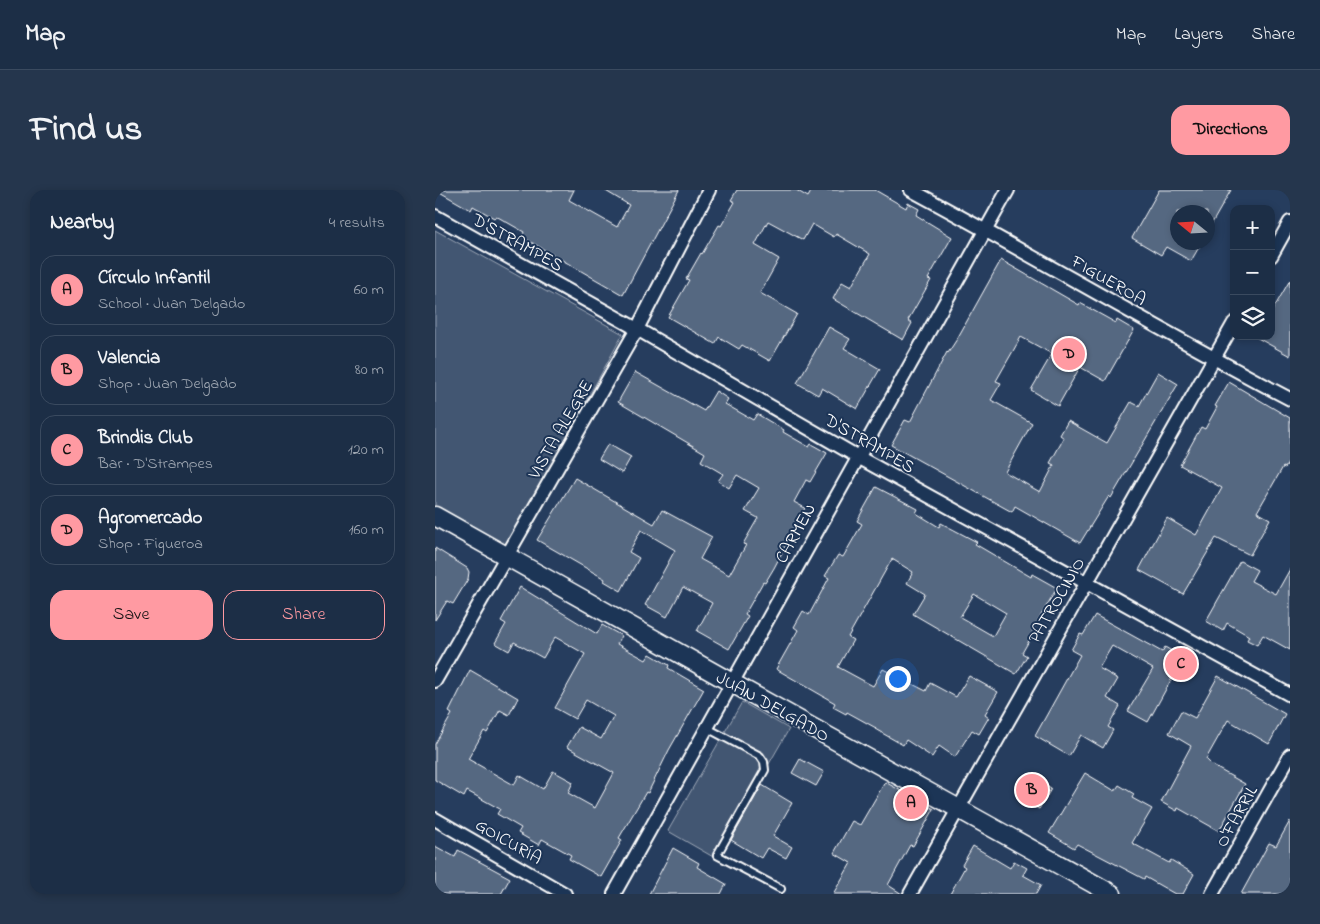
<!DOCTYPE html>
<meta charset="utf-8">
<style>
:root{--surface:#1c2e46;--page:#25364d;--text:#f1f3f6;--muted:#a0a8b3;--line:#3a4a5f;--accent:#ff9aa2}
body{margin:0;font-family:"Indie Flower",sans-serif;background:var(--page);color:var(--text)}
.controls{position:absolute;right:15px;top:15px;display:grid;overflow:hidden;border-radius:10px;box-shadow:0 2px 8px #0003}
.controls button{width:45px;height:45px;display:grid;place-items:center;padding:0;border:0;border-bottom:1px solid var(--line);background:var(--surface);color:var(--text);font:25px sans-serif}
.compass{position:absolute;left:735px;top:15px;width:45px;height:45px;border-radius:50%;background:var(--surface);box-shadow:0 2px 8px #0003;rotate:288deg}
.you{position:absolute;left:462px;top:488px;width:18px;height:18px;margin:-12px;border:4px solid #fff;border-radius:50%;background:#1a73e8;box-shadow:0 0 0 8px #1a73e833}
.badge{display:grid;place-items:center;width:32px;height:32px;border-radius:50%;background:var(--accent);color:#111;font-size:16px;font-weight:700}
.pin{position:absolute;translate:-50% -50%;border:2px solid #fff;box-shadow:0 1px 5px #0006}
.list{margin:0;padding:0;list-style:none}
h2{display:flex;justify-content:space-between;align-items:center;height:65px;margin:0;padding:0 20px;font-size:21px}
h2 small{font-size:16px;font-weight:400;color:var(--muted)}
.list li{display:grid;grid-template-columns:32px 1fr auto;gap:15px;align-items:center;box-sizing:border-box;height:70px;margin:0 10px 10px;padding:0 10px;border:1px solid var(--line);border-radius:15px}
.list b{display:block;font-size:19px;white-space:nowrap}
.list p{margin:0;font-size:16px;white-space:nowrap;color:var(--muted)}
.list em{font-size:16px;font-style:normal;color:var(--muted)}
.actions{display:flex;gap:10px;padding:15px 20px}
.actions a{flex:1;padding:11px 0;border:1px solid var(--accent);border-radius:15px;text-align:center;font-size:18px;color:var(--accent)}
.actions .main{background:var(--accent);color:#111}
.icon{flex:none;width:28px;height:28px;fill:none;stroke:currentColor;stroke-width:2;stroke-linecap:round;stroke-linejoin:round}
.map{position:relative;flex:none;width:855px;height:704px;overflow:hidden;border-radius:15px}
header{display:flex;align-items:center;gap:30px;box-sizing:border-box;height:70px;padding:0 25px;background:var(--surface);border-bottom:1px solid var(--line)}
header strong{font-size:24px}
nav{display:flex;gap:28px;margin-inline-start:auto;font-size:18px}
.intro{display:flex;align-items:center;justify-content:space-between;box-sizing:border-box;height:120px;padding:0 30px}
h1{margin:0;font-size:35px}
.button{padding:12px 22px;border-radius:15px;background:var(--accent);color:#111;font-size:18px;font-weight:700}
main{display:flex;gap:30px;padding:0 30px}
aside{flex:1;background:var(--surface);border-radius:15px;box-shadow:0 2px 8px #0003}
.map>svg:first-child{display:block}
.green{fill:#425672;stroke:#a0aab8}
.building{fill:#556781;stroke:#fff;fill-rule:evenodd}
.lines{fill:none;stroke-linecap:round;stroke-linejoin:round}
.lane-casing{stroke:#fff;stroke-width:10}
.street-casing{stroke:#fff;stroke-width:16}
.secondary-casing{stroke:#fff;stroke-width:21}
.lane{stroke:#1d3557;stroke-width:6}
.street{stroke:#1d3557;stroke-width:12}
.secondary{stroke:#1d3557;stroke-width:18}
.labels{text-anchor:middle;stroke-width:4;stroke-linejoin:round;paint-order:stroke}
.street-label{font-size:18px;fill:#fff;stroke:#1d3557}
</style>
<header>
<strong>Map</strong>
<nav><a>Map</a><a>Layers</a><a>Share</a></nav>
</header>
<div class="intro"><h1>Find us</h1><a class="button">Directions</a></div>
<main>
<aside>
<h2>Nearby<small>4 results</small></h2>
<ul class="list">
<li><span class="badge">A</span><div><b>Círculo Infantil</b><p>School · Juan Delgado</p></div><em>60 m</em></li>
<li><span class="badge">B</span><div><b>Valencia</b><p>Shop · Juan Delgado</p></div><em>80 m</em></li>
<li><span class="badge">C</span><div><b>Brindis Club</b><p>Bar · D'Strampes</p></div><em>120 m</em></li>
<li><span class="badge">D</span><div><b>Agromercado</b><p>Shop · Figueroa</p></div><em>160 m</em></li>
</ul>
<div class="actions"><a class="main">Save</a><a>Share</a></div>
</aside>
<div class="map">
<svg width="855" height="704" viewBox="0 0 855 704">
<rect width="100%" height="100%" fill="#263d5e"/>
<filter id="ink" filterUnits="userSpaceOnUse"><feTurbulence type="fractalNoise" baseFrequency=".02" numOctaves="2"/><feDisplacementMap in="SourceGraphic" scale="10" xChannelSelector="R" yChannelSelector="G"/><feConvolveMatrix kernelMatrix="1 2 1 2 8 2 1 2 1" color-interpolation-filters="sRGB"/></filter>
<g filter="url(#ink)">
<g class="green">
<path d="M 0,40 L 188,144 L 70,359 L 0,321 Z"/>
<path d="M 307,512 L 354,539 L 280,668 L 233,641 Z"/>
</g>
<g class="building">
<path d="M 1,0 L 139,0 L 134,10 L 182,37 L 194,15 L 169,0 L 244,0 L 188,105 L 87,47 L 89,42 L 61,26 L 59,28 L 38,16 L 36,20 Z"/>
<path d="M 302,0 L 361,0 L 373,7 L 377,0 L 440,0 L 471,18 L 473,13 L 484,19 L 481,25 L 517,47 L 493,89 L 496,90 L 473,130 L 477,133 L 468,150 L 398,109 L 407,92 L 416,97 L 435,64 L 401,44 L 399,47 L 377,34 L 368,50 L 333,31 L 320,55 L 344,69 L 325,103 L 362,124 L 335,171 L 307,155 L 304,159 L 284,147 L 280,154 L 233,127 L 254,90 L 251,89 L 266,63 L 267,64 L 284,35 L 286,36 L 300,12 L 296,10 Z"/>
<path d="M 724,0 L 796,0 L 772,42 L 772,22 L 742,22 L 742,52 L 767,52 L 756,71 L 731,57 L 726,65 L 697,48 Z"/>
<path d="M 566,70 L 644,115 L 645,113 L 681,133 L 682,130 L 699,140 L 670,191 L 645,177 L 623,216 L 596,200 L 617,164 L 586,147 L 561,191 L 566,193 L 556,210 L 597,233 L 570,282 L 605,302 L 619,275 L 615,273 L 629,248 L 625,245 L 633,231 L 672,253 L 696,212 L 704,216 L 723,182 L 743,194 L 676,308 L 674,306 L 645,353 L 580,316 L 577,322 L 456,255 L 470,230 L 475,232 L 512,162 L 513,163 L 522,149 Z"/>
<path d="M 855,90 L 855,166 L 819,146 L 836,146 L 836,123 Z"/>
<path d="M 394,137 L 415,149 L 409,158 L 445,179 L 422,219 L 387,198 L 383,205 L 362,193 Z"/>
<path d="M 200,182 L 269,221 L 281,201 L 293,209 L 290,214 L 318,230 L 322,224 L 349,240 L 348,242 L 374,257 L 376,254 L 392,263 L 375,292 L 371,290 L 359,312 L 370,318 L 349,354 L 351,355 L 339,378 L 330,393 L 328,392 L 310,424 L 313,426 L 294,459 L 262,441 L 277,413 L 248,397 L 232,427 L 210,415 L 240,360 L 206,340 L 194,362 L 204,368 L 186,401 L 169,391 L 170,389 L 102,350 L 140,288 L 219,334 L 227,320 L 277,347 L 265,369 L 294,385 L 311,355 L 308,354 L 323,328 L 310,321 L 324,298 L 302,285 L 294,298 L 283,291 L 288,284 L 266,271 L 270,263 L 183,212 Z"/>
<path d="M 794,192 L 855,228 L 855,270 L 850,278 L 848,277 L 822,322 L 835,329 L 815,365 L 781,348 L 748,404 L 704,380 L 732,328 L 761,345 L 787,298 L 745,275 L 766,237 L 770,239 L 782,217 L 780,216 Z"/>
<path d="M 173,254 L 196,267 L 187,283 L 164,269 Z"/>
<path d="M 441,297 L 483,319 L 481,323 L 504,337 L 506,333 L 523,342 L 542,352 L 540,354 L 596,387 L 597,384 L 622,398 L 597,441 L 599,442 L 587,463 L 592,466 L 581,484 L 478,424 L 490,404 L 472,393 L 478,382 L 457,369 L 413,447 L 418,450 L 403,477 L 438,496 L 448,479 L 491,501 L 495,493 L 521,507 L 534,486 L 563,502 L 550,524 L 554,527 L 544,544 L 537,540 L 520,567 L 504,556 L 497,567 L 471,550 L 468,555 L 440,539 L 441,538 L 412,522 L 411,524 L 398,517 L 400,513 L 341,479 L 363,440 L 359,437 L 368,421 L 374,425 L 394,388 L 390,386 L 403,365 L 408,367 L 427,334 L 422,331 ZM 539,404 L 571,423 L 558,446 L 525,427 Z"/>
<path d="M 0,358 L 32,378 L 34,382 L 33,389 L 18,414 L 12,411 L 0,430 Z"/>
<path d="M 805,371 L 822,380 L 816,391 L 841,404 L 855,379 L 855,460 L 828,445 L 822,455 L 812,450 L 814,446 L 792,433 L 788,441 L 771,431 Z"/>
<path d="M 85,397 L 162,444 L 167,435 L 187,446 L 182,454 L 211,470 L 215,464 L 234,475 L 233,478 L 269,499 L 234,560 L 213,603 L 211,602 L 184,648 L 187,650 L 166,687 L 134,669 L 136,665 L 107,649 L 104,655 L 83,643 L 86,638 L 62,624 L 65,619 L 32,601 L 29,607 L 0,590 L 0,554 L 17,524 L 14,522 L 35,480 L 83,508 L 74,525 L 65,520 L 52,543 L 49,541 L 33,569 L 79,595 L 84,585 L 108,599 L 118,581 L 138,592 L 133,603 L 160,618 L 179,583 L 132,557 L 144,537 L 166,549 L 179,526 L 151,510 L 140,529 L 120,518 L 150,464 L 120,447 L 108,468 L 79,452 L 74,461 L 60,453 L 71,434 L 66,431 Z"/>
<path d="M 660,425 L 727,462 L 730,457 L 748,468 L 713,532 L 693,521 L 718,479 L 677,456 L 664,478 L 683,489 L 672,508 L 685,516 L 673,537 L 678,540 L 668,558 L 646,545 L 634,566 L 600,546 L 645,465 L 636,460 L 645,444 L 648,445 Z"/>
<path d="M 783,486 L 850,524 L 834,554 L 793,530 L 771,569 L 778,576 L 810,594 L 784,641 L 743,618 L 742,621 L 726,612 L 756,556 L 734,543 L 746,521 L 760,528 Z"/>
<path d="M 365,569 L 389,582 L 381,596 L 357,583 Z"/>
<path d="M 650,583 L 680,601 L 684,595 L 699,604 L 697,608 L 717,619 L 697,653 L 734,673 L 736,670 L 759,684 L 748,704 L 740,704 L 710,687 L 709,689 L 642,654 L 639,658 L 614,643 Z"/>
<path d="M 595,586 L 616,599 L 604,619 L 583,607 Z"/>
<path d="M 450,592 L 499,619 L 478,656 L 475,655 L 453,695 L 467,704 L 398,704 L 416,673 L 399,663 L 417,631 L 425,635 Z"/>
<path d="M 327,595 L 357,613 L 338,646 L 357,657 L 351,668 L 332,658 L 326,668 L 296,650 Z"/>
<path d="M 855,631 L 855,704 L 806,704 L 834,653 L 841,656 Z"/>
<path d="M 0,656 L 20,667 L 23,660 L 75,688 L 66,704 L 0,704 Z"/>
<path d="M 538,656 L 575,678 L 579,671 L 592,678 L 588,685 L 606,695 L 601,704 L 515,704 L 530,677 L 527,675 Z"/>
<path d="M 238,658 L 264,673 L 262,677 L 291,694 L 286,704 L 214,704 Z"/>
</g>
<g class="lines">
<defs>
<path id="lane" d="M 272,538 L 325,566 L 329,572 L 330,580 L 282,665 L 346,699"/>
<g id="street">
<path d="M 476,0 C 603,68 727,142 855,209"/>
<path d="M 0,26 L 202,139 L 423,267 L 855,505"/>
<path d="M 836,66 L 855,32"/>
<path d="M 0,491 L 202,139 L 274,0"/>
<path d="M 0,629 L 130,704"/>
<path d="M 179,704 L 573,0"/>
<path d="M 475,704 L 799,133"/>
<path d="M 777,704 L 855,565"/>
</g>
<path id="secondary" d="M 0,326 L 297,493 L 677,704"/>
</defs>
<use href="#lane" class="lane-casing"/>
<use href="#street" class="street-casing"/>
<use href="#secondary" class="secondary-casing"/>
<use href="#lane" class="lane"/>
<use href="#street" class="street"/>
<use href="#secondary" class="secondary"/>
</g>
</g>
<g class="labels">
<g class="street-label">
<text transform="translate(83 52) rotate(29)" y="6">D'STRAMPES</text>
<text transform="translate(674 90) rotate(30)" y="6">FIGUEROA</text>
<text transform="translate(125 239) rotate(-60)" y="6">VISTA ALEGRE</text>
<text transform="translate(435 253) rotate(30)" y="6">D'STRAMPES</text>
<text transform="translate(360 343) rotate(-61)" y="6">CARMEN</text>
<text transform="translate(621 410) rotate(-60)" y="6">PATROCINIO</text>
<text transform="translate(338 516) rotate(29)" y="6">JUAN DELGADO</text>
<text transform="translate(801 626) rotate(-61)" y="6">O'FARRIL</text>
<text transform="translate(74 651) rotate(30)" y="6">GOICURÍA</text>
</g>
</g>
</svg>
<div class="controls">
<button>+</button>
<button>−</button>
<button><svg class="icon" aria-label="layers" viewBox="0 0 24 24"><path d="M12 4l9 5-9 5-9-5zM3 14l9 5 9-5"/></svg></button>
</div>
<svg class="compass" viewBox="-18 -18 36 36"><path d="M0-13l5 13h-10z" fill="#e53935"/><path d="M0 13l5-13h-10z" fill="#a0a8b3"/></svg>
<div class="you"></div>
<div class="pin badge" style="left:476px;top:613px">A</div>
<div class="pin badge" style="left:597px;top:600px">B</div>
<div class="pin badge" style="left:746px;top:474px">C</div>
<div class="pin badge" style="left:634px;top:164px">D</div>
</div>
</main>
